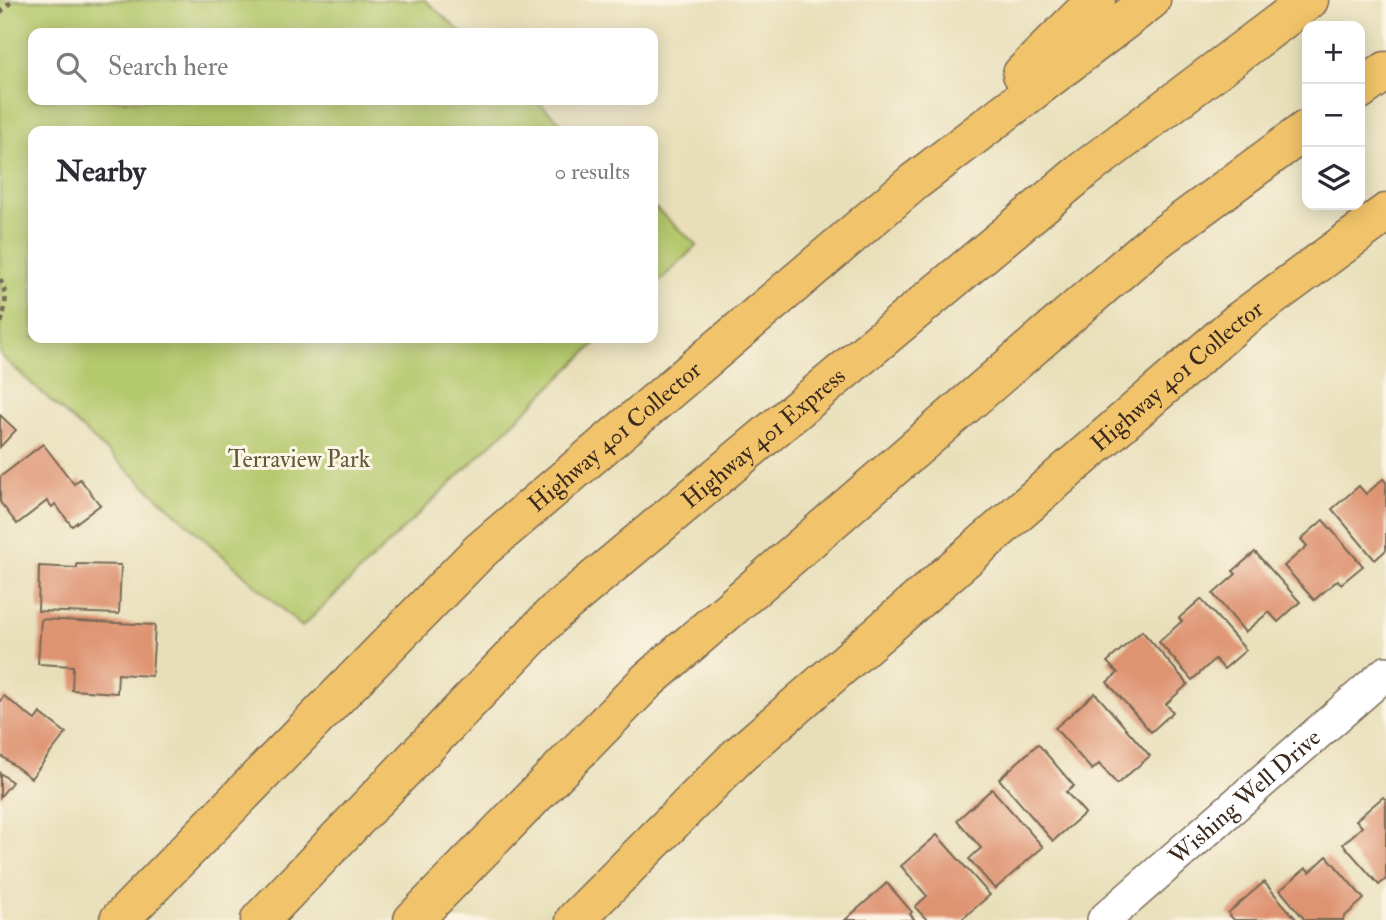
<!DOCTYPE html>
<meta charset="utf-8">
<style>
:root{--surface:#fff;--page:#f7f7f7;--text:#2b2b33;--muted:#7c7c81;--line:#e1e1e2}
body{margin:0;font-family:"IM FELL Double Pica",serif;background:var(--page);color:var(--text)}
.controls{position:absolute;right:21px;top:21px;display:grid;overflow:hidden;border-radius:14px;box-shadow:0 4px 18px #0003}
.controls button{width:63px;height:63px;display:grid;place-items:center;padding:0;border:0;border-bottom:2px solid var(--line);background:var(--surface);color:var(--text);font:35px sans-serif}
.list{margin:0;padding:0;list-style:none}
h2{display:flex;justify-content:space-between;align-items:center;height:91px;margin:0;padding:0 28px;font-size:30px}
h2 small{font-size:23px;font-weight:400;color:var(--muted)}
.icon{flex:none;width:38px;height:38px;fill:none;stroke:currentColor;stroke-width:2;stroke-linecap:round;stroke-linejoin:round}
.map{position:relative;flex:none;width:1386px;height:920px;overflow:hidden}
.search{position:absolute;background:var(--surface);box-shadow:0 4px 18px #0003;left:28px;top:28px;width:630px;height:77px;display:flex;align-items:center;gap:18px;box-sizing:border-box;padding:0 24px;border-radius:14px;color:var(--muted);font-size:26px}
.panel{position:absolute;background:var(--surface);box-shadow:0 4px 18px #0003;left:28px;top:126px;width:630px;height:217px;border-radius:14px}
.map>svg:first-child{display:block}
.green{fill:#b4c86c;stroke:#787945;stroke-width:2}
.building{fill:#de9371}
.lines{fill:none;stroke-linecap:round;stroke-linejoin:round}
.minor-casing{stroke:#786955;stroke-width:36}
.motorway-casing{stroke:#786955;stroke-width:41}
.path{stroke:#786955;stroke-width:4.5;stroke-dasharray:5 5;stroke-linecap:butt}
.minor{stroke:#fff;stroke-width:33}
.motorway{stroke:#f1c36a;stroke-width:38}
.labels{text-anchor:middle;stroke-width:6;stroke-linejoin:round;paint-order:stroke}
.street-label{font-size:24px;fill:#3b2a1e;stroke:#fcf5e5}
.park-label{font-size:24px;fill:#5f5935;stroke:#fcf5e5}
</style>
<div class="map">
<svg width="1386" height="920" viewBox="0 0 1386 920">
<rect width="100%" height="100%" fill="#fcf5e5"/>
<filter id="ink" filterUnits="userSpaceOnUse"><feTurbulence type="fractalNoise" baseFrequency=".0143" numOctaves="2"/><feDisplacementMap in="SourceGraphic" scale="14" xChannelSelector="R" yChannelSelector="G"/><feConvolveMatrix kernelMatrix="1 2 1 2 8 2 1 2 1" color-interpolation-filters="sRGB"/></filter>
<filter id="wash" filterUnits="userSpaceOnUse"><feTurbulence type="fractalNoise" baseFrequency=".00686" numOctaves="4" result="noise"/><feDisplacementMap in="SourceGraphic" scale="28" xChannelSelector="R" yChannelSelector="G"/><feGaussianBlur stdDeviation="1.57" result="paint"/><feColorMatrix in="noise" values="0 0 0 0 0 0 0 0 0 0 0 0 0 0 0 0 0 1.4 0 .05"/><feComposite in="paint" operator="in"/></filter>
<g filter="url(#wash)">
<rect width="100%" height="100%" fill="#e8dfba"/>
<g class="green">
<path d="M 0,0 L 425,0 L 462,33 L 33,33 L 33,100 L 536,100 L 570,131 L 33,131 L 33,338 L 601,338 L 302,627 L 0,355 Z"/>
<path d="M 653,206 L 697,245 L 653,288 Z"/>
</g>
<g id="blocks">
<g class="building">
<path d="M 0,415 L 16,430 L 0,447 Z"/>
<path d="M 43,444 L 74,484 L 80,479 L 100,505 L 72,526 L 55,504 L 52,507 L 47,501 L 17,524 L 0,502 L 0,477 Z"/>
<path d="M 1383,479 L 1386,482 L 1386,550 L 1375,560 L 1332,509 L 1359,486 L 1366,494 Z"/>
<path d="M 1323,520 L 1363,566 L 1341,584 L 1338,580 L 1314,600 L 1284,566 L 1307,546 L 1301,539 Z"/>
<path d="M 1255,552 L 1300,602 L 1278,622 L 1269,612 L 1245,632 L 1213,594 L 1236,574 L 1233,571 Z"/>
<path d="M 77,564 L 121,565 L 119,614 L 38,611 L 39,566 L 77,568 Z"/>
<path d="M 1201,599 L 1246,650 L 1224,669 L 1215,659 L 1192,680 L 1159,642 L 1182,621 L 1179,618 Z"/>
<path d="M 41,619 L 155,625 L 152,676 L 118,674 L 117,693 L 72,690 L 73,666 L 38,664 Z"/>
<path d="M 1142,631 L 1188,684 L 1166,704 L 1173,712 L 1151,732 L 1107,682 L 1118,673 L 1107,662 Z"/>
<path d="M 1095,693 L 1150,756 L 1117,784 L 1099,764 L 1092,770 L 1055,728 Z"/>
<path d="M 4,696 L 35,720 L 40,713 L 66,733 L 31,778 L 0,755 L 0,701 Z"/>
<path d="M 1038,744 L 1074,786 L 1066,792 L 1085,813 L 1053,841 L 999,779 Z"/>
<path d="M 0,773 L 12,782 L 0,797 Z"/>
<path d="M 992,789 L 1043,847 L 995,889 L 969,859 L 981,848 L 957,820 Z"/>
<path d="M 1383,797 L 1386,800 L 1386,879 L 1379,885 L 1343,844 L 1362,827 L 1356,820 Z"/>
<path d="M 937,835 L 990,895 L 961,920 L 927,920 L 915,907 L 927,896 L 901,866 Z"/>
<path d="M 1327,856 L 1364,899 L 1344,917 L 1343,920 L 1305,920 L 1280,890 L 1306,868 L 1310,872 Z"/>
<path d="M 1264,882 L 1297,920 L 1234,920 L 1228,913 Z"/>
<path d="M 887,883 L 912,912 L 910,914 L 915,920 L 845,920 Z"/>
</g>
</g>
</g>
<g filter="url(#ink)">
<use href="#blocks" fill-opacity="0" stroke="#786955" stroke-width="2"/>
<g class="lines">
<defs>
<g id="minor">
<path id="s1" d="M 1104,920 L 1386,673"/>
</g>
<g id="motorway">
<path d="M 1022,74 L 1096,0"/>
<path d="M 1360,90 L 1386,71"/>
<path id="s2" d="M 119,920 L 480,551 L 914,182 L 1151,0"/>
<path id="s3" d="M 260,920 L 555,612 L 1084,170 L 1309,0"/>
<path d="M 413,920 L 647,681 L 1150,245 L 1307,129"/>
<path id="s4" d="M 575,920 L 738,756 L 1238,322 L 1386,213"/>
</g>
</defs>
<use href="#minor" class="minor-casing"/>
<use href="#motorway" class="motorway-casing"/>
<g class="path">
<path d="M 0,13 L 13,0"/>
<path d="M 0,279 C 9,296 5,310 0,327"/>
</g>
<use href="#minor" class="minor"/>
<use href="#motorway" class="motorway"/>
</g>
</g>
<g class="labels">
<g class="street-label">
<text dy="8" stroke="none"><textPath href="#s4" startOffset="812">Highway 401 Collector</textPath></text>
<text dy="8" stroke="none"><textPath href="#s2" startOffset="693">Highway 401 Collector</textPath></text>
<text dy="8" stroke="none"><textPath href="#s3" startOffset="698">Highway 401 Express</textPath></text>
<text dy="8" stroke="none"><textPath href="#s1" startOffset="187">Wishing Well Drive</textPath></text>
</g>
<g class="park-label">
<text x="299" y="467">Terraview Park</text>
</g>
</g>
</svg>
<div class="controls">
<button>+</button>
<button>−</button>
<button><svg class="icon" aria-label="layers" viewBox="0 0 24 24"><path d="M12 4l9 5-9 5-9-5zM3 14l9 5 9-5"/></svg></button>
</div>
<div class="search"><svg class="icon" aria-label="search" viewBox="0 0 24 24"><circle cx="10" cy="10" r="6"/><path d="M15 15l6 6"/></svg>Search here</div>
<section class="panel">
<h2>Nearby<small>0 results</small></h2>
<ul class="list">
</ul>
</section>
</div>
